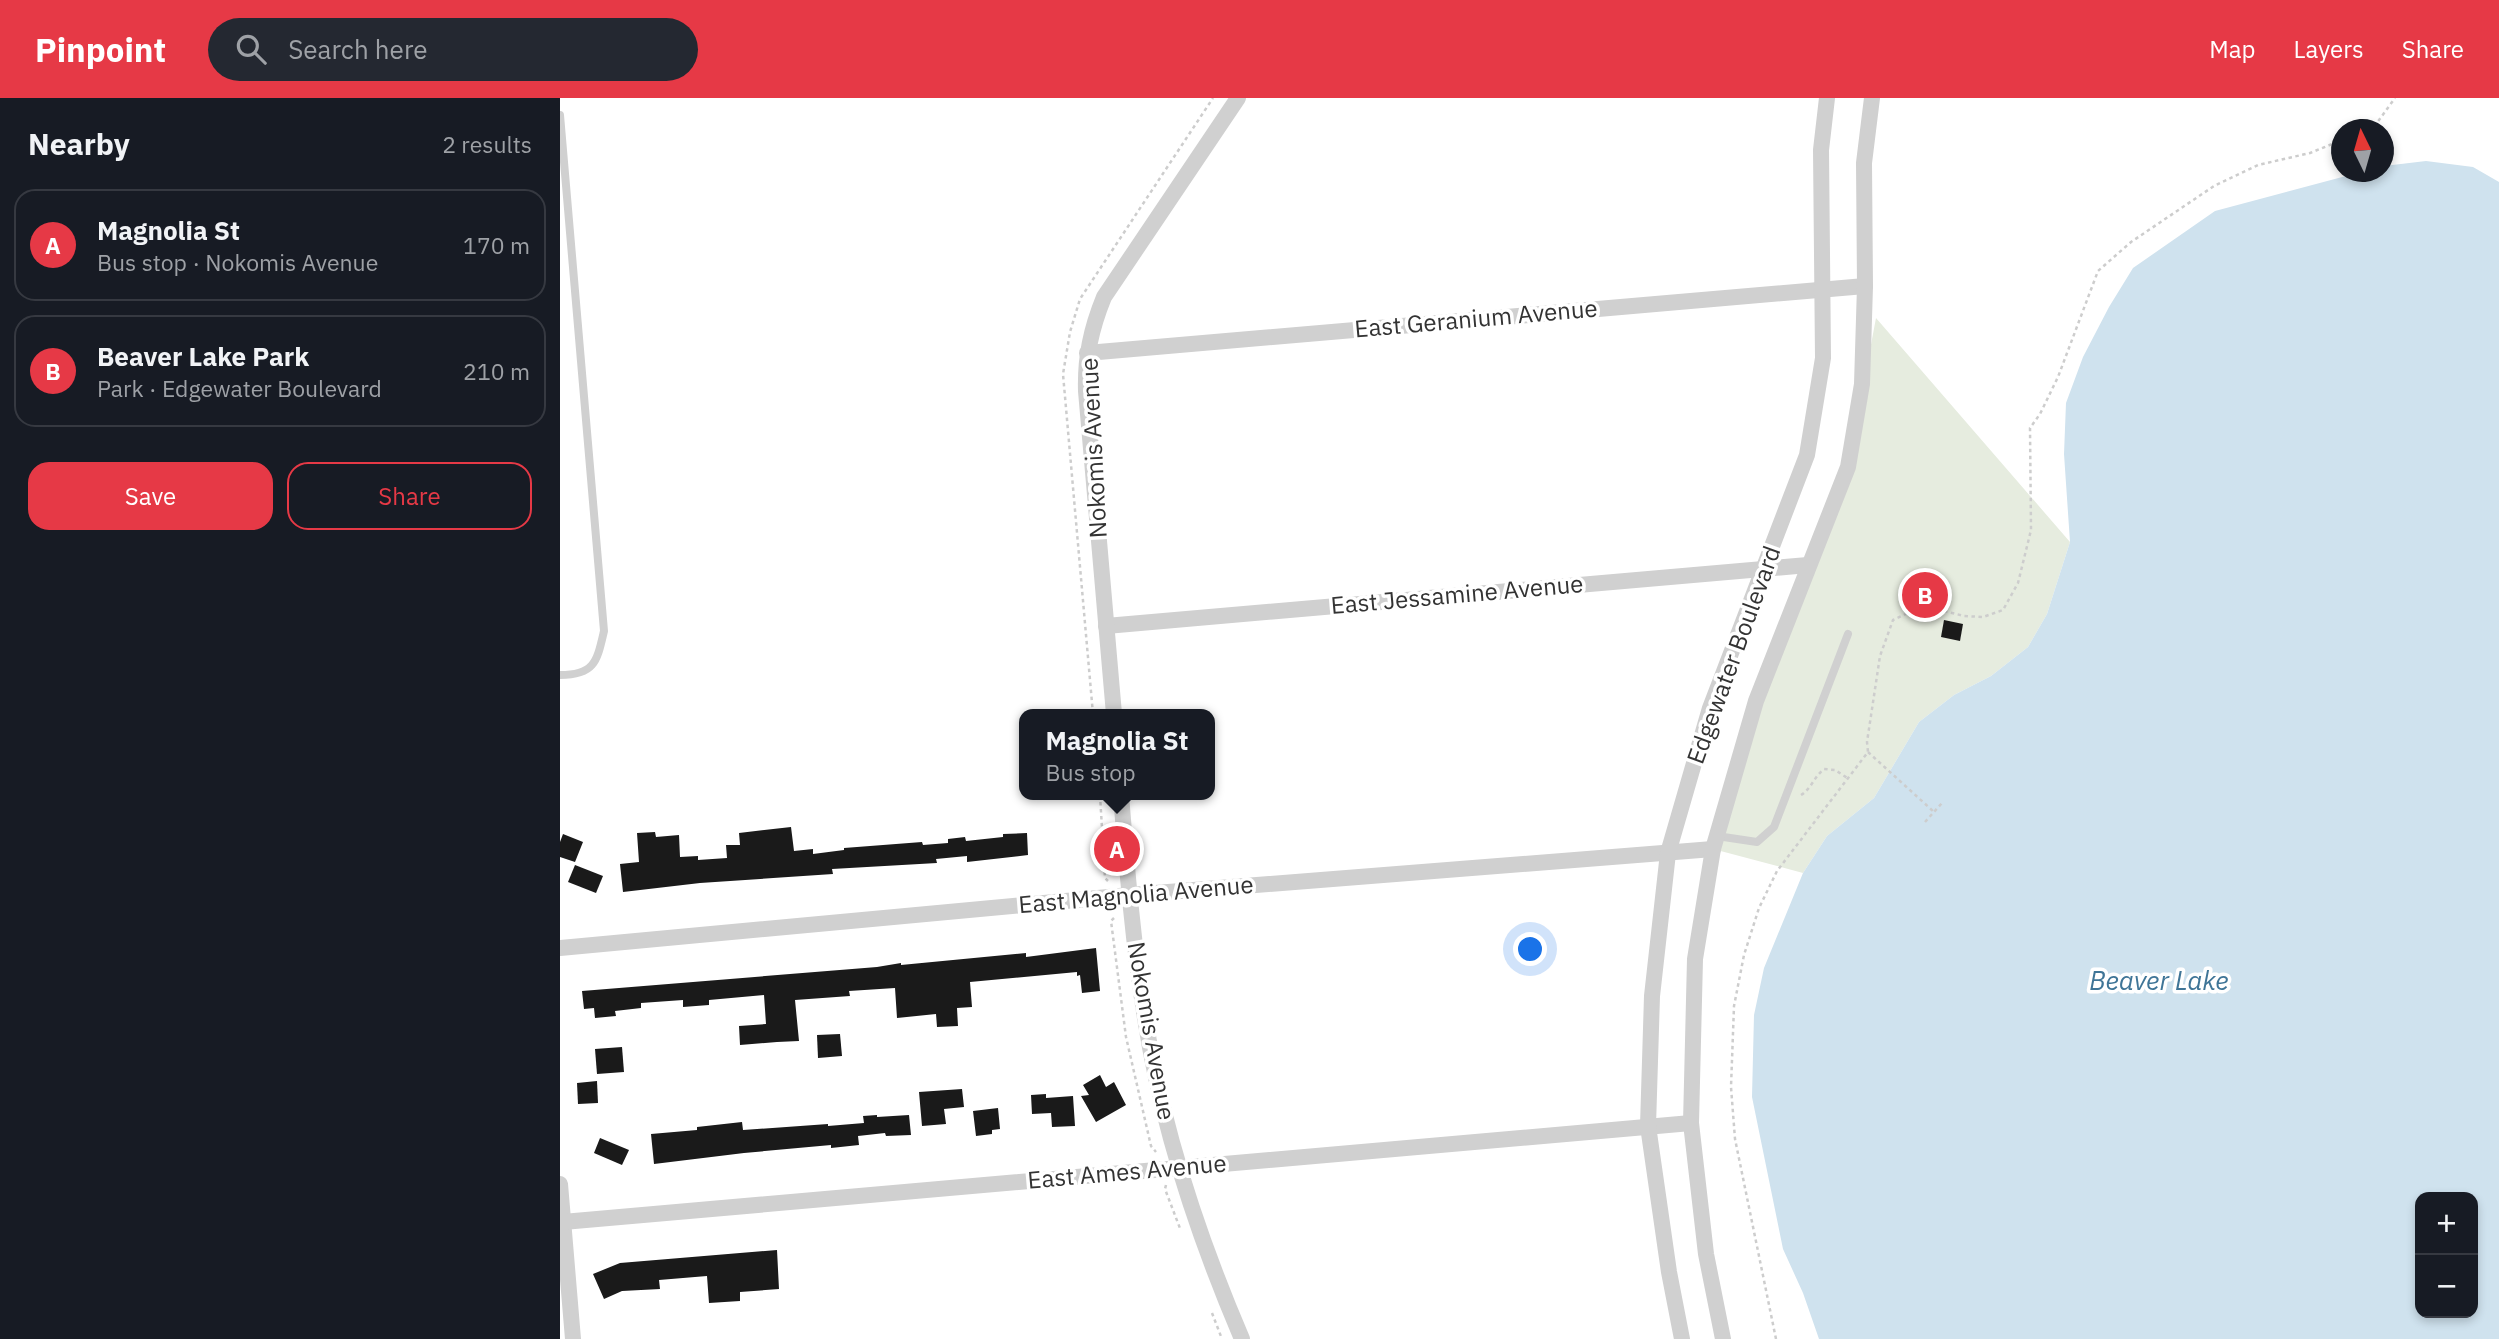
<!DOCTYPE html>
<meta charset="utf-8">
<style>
:root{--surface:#171b24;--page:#242831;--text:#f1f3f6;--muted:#9ea1a6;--line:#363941;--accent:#e63946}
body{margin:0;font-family:"IBM Plex Sans",sans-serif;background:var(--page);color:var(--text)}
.controls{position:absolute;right:21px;bottom:21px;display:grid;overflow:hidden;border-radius:14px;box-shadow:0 4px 10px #0003}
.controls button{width:63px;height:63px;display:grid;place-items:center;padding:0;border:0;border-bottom:2px solid var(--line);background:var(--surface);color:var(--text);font:35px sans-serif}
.compass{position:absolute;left:1771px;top:21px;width:63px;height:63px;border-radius:50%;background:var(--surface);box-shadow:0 4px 10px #0003;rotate:355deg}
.you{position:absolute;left:971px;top:852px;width:24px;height:24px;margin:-18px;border:5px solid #fff;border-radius:50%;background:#1a73e8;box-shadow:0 0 0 10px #1a73e833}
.badge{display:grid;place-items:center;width:46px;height:46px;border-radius:50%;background:var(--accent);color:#fff;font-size:23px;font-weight:700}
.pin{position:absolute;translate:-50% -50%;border:4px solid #fff;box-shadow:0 2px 7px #0006}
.popup{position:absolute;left:459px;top:611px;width:196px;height:91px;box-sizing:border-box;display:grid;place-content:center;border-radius:14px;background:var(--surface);filter:drop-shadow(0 2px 5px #0005);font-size:23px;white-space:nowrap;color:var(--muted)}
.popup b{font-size:26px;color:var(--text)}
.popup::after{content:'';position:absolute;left:50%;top:100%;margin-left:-14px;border:14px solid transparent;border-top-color:var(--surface)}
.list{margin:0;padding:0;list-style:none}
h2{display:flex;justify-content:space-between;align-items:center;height:91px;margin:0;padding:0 28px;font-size:30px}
h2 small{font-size:23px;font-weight:400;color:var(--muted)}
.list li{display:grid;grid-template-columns:46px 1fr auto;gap:21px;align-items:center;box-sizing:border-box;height:112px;margin:0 14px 14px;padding:0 14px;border:2px solid var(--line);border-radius:21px}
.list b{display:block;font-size:26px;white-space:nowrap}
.list p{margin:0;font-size:23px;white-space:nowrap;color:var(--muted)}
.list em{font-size:23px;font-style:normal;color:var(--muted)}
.actions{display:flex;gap:14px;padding:21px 28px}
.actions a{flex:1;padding:16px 0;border:2px solid var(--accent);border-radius:21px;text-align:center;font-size:24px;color:var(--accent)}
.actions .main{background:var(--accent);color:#fff}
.icon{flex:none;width:38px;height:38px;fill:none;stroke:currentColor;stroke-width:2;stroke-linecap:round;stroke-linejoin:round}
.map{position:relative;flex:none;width:1939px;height:1241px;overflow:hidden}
header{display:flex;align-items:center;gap:42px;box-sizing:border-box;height:98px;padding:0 35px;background:var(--accent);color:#fff}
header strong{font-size:33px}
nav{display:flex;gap:38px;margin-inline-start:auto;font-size:24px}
.search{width:490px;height:63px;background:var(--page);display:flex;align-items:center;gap:18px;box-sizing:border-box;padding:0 24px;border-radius:38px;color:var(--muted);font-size:26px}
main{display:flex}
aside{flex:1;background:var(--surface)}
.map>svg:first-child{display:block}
.green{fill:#e6ecdf}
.water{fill:#cfe2ee;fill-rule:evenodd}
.building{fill:#1a1a1a}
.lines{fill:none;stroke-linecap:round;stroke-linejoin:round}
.path{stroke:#cdcdcd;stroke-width:2.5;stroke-dasharray:3.5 3.5;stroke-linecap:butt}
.service{stroke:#d0d0d0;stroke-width:8}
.minor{stroke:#d0d0d0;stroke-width:16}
.labels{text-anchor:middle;stroke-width:7;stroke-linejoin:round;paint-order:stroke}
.street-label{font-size:24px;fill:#333;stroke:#fff}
.water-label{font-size:26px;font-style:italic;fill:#3f7597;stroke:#fff}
</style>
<header>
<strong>Pinpoint</strong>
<div class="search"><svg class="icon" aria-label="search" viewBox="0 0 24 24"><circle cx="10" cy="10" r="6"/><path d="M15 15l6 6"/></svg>Search here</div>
<nav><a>Map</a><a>Layers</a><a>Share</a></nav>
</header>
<main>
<aside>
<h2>Nearby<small>2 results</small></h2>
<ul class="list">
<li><span class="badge">A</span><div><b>Magnolia St</b><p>Bus stop · Nokomis Avenue</p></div><em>170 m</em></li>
<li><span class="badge">B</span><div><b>Beaver Lake Park</b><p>Park · Edgewater Boulevard</p></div><em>210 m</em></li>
</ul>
<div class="actions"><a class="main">Save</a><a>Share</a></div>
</aside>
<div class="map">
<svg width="1939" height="1241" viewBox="0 0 1939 1241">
<rect width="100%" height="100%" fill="#fff"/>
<path class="green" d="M 1316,220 L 1510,444 L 1487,516 L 1468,549 L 1431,578 L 1394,597 L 1359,624 L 1314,700 L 1267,738 L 1243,775 L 1153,751 L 1196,603 L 1288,369 Z"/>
<path class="water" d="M 1866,63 L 1913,69 L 1939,84 L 1939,1241 L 1259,1241 L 1243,1195 L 1223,1151 L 1192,999 L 1194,917 L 1204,870 L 1243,775 L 1267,738 L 1314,700 L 1359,624 L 1394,597 L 1431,578 L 1468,549 L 1487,516 L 1510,444 L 1504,356 L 1506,305 L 1523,259 L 1549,209 L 1573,170 L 1655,113 L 1801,74 L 1824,74 L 1824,68 ZM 1860,1099 L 1913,1099 L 1913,1215 L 1860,1215 Z"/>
<g class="building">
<path d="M 1384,522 L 1403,526 L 1400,543 L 1381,539 Z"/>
<path d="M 231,729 L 234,753 L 253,751 L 253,756 L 284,752 L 284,750 L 362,744 L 363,747 L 388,745 L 388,741 L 405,739 L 406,743 L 443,739 L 443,736 L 467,735 L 468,757 L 407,764 L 407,758 L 376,761 L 377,765 L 272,771 L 273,776 L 140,785 L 63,794 L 60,766 L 79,764 L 77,735 L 95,734 L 96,739 L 119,737 L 120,759 L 138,758 L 138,762 L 167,760 L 166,747 L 180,747 L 179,735 Z"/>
<path d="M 3,736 L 23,744 L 15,764 L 0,759 L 0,744 Z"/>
<path d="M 15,767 L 43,778 L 36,795 L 8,784 Z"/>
<path d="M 536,850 L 540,893 L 522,895 L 520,877 L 517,878 L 517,874 L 410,884 L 412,909 L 397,910 L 398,928 L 377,929 L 376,916 L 337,920 L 335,890 L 289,893 L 290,898 L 235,902 L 239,943 L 217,944 L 180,947 L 179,928 L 206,926 L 204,897 L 149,902 L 149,907 L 123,909 L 123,902 L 81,905 L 81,910 L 55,913 L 56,918 L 35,920 L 34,910 L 24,911 L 22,893 L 317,869 L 341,865 L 341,867 L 466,855 L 466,859 Z"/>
<path d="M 280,936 L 282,958 L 258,960 L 257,937 Z"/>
<path d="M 62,949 L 64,974 L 37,976 L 35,951 Z"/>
<path d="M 540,977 L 546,989 L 554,984 L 566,1007 L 536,1024 L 521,998 L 529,997 L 523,987 Z"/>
<path d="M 37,983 L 38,1005 L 18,1006 L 17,985 Z"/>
<path d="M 402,991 L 404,1009 L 384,1011 L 386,1026 L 362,1028 L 359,994 Z"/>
<path d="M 486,996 L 486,1000 L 513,998 L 515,1028 L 492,1029 L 491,1015 L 472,1016 L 471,997 Z"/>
<path d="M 438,1010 L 440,1031 L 432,1032 L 432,1036 L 416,1038 L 413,1013 Z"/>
<path d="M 317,1017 L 317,1019 L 349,1017 L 351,1037 L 326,1038 L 325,1035 L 298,1038 L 299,1047 L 271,1050 L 271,1047 L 184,1055 L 94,1066 L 91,1036 L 137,1032 L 137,1029 L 182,1024 L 183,1032 L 268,1026 L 268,1028 L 304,1025 L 303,1018 Z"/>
<path d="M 40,1040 L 69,1052 L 62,1067 L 34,1055 Z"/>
<path d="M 217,1152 L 219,1191 L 180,1194 L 180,1203 L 149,1205 L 147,1178 L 99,1182 L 100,1191 L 62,1193 L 44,1201 L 33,1176 L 60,1165 Z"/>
</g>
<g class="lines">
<g class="path">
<path d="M 1808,32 L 1814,29 L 1835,0"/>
<path d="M 533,616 L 503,276 L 510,234 L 520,201 L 653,0"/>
<path d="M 1308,654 L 1374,714"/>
<path d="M 540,697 L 545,780 L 548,783"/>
<path d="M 1241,697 C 1251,691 1254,679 1264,671 L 1275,672 L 1289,681"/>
<path d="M 1365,724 L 1382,705"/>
<path d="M 554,820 L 551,823 L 566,939 L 591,1048 L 596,1054"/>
<path d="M 606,1087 L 605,1091 L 621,1133"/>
<path d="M 652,1215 L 662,1241"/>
<path d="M 1216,1241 L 1175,1041 L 1171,989 L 1174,908 L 1184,857 L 1199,810 L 1217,773 L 1308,654 L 1307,644 L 1320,558 L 1333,522 L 1358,510 L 1376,511 L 1404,518 L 1423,519 L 1443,512 L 1458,485 L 1471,432 L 1470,330 L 1480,316 L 1498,279 L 1538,173 L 1571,144 L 1654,88 L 1698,67 L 1750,55 L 1782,42"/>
</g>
<g class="service">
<path d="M 0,17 L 44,533 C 37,563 35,577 0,577"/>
<path d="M 1157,738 L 1197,744 L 1214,729 L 1288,536"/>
</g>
<g class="minor">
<path d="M 527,255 L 1305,188"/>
<path d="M 546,528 L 1248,467"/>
<path d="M 554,616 L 526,293 C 525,259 531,231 544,199 L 678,0"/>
<path d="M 561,697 C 567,771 573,846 585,920 C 602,1031 638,1138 682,1241"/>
<path d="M 0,850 L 570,797 L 1153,751"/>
<path d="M 0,1086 L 13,1241"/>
<path d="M 3,1124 L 1131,1025"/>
<path d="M 1122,1241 L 1109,1174 L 1088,1028 L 1092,898 L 1108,755 L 1150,610 L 1247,357 L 1263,260 L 1261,52 L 1267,0"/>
<path d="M 1163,1241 L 1146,1156 L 1131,1025 L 1135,861 L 1153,751 L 1196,603 L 1288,369 L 1302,286 L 1305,188 L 1304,65 L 1312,0"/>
</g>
</g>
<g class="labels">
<g class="street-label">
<text transform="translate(916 221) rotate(-5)" y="8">East Geranium Avenue</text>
<text transform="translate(534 350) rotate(-93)" y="8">Nokomis Avenue</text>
<text transform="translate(897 497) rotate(-5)" y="8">East Jessamine Avenue</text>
<text transform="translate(1174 557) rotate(-70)" y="8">Edgewater Boulevard</text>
<text transform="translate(576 797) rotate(-5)" y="8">East Magnolia Avenue</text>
<text transform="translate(591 933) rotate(80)" y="8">Nokomis Avenue</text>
<text transform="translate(567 1074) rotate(-5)" y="8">East Ames Avenue</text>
</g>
<g class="water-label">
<text x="1599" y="892">Beaver Lake</text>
</g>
</g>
</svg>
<div class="controls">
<button>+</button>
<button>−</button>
</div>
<svg class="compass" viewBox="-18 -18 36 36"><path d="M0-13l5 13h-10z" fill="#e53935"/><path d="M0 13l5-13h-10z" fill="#9ea1a6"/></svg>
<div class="you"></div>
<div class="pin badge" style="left:557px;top:751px">A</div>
<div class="popup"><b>Magnolia St</b>Bus stop</div>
<div class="pin badge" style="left:1365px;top:497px">B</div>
</div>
</main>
